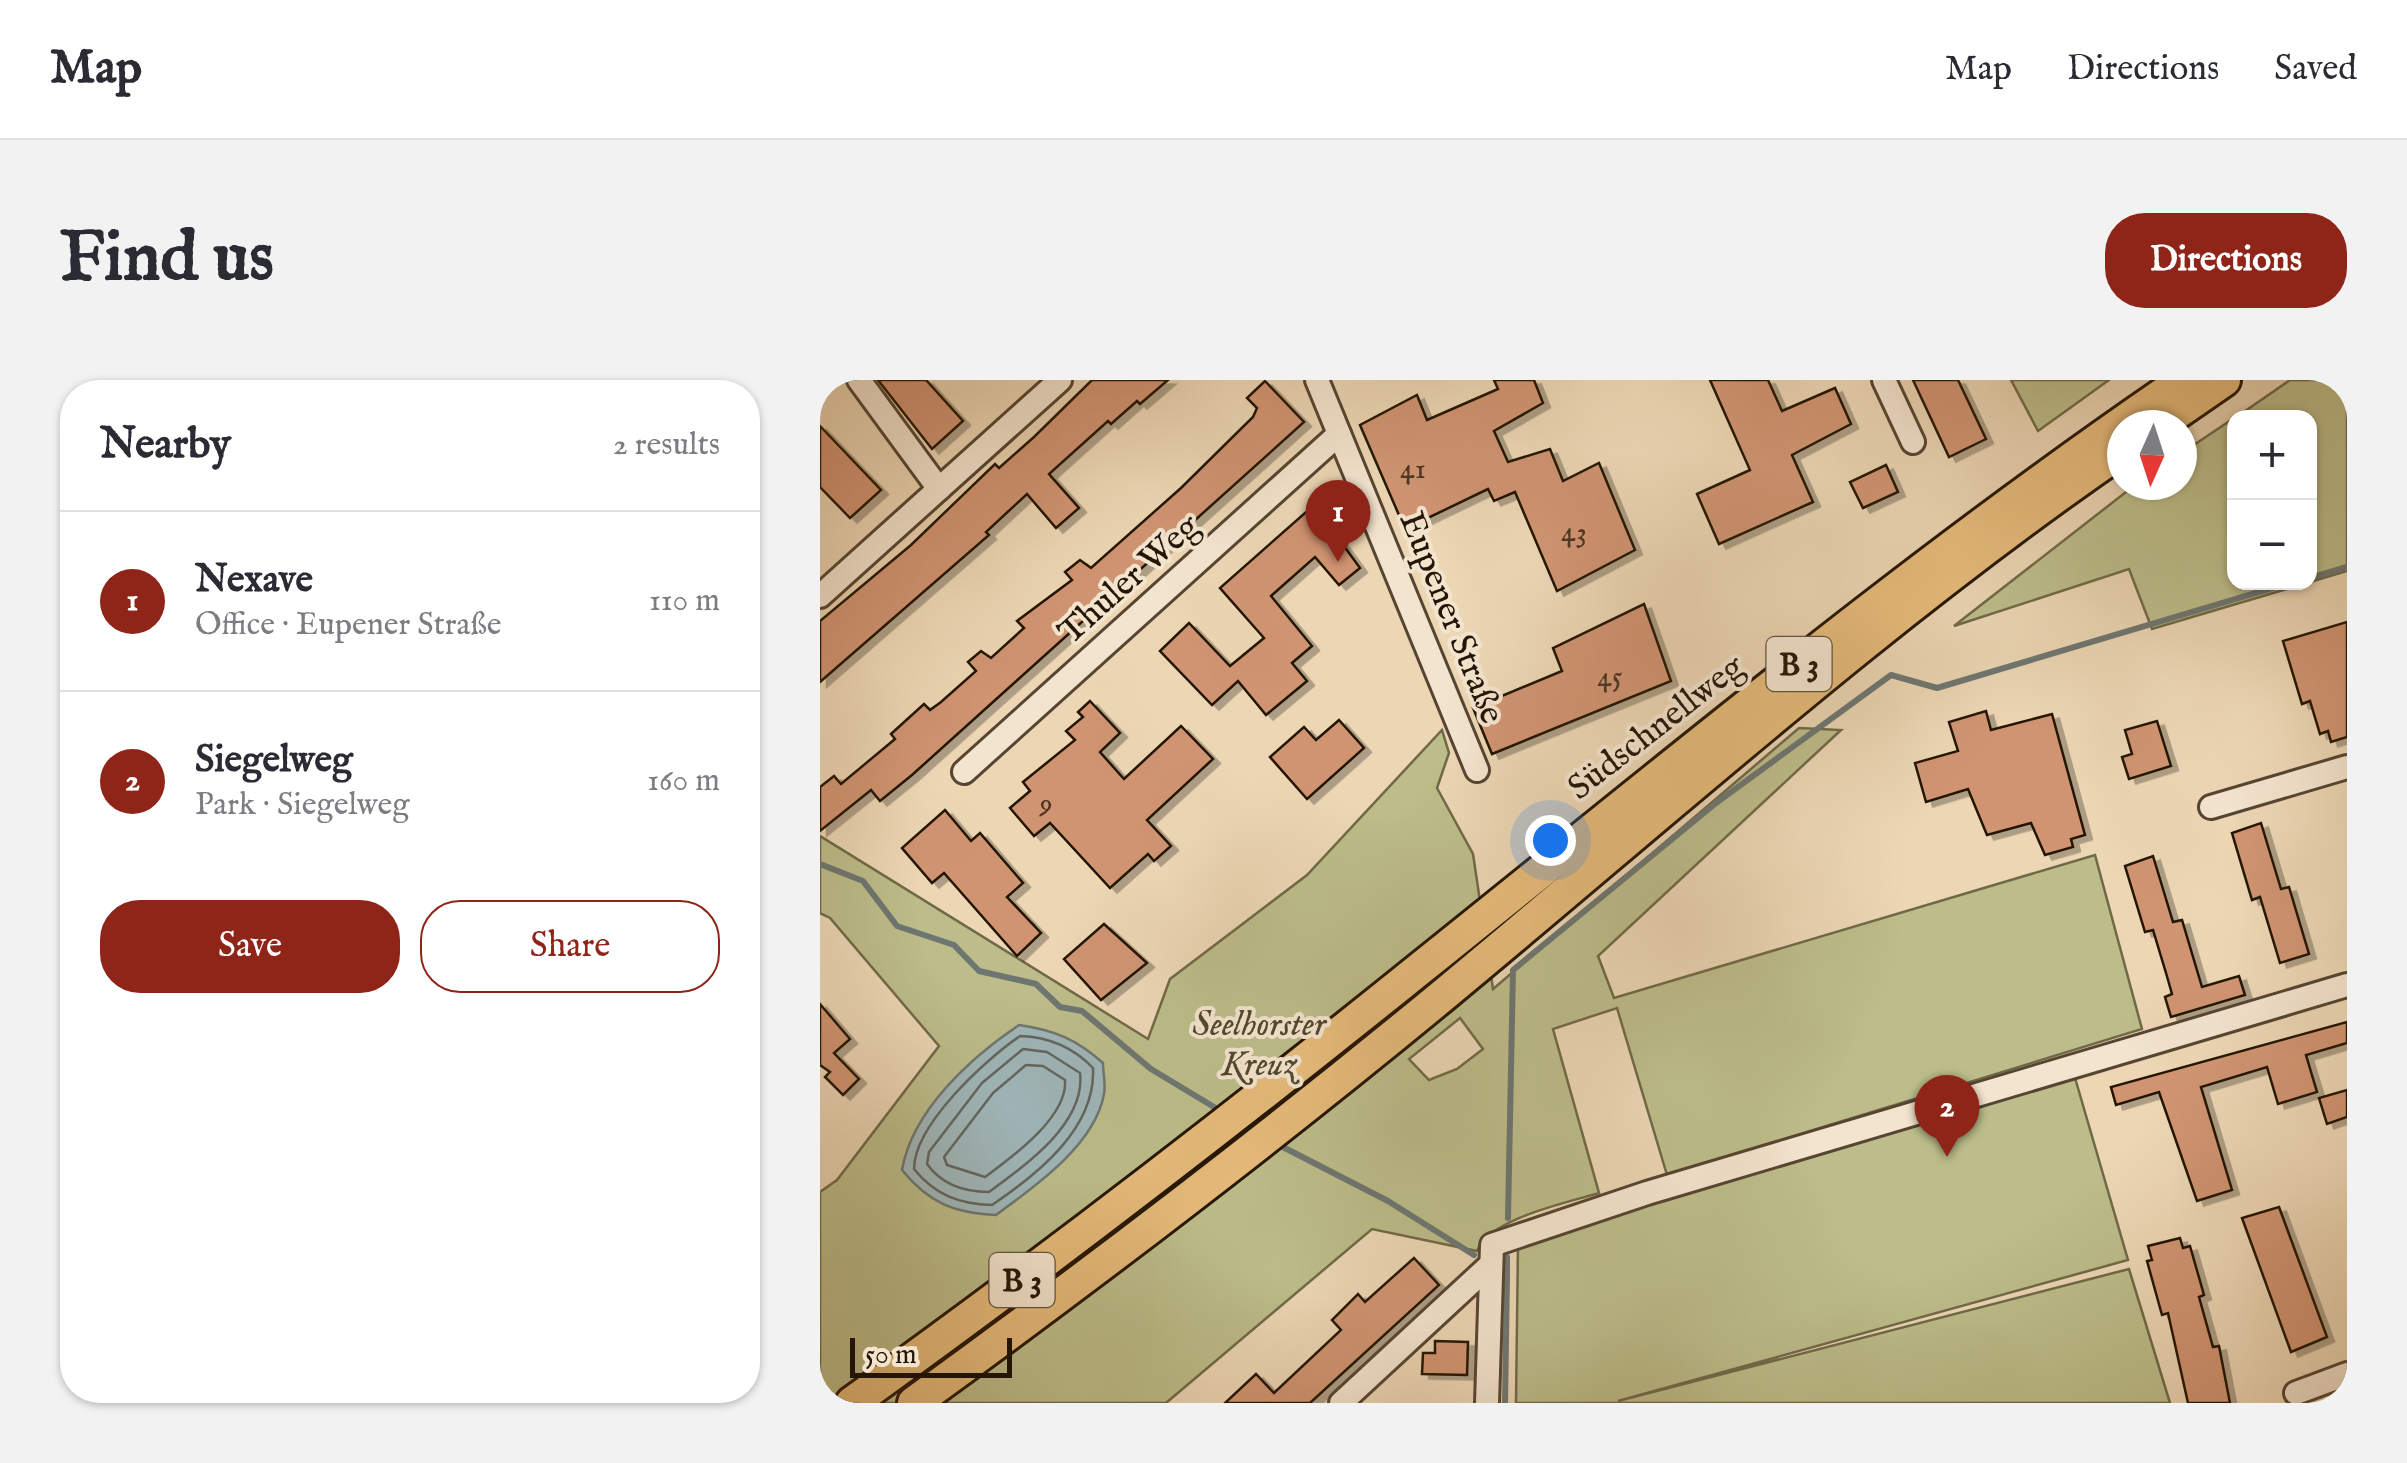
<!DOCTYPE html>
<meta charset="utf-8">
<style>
:root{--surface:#fff;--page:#f2f2f3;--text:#2b2b33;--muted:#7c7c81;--line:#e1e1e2;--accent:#8f2418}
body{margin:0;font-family:"IM FELL English",serif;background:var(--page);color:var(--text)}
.controls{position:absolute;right:30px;top:30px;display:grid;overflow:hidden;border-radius:20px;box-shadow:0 2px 8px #0004}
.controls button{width:90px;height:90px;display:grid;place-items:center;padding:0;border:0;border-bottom:2px solid var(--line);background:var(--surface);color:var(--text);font:50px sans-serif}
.compass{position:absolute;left:1287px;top:30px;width:90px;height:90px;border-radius:50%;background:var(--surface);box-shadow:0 2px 8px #0004;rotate:183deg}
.scale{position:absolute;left:30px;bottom:25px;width:162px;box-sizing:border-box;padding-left:10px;border:5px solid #241506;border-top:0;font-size:28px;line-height:35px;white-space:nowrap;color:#241506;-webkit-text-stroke:8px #f3e4ce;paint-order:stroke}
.you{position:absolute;left:730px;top:460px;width:35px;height:35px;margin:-25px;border:8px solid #fff;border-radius:50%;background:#1a73e8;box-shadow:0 0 0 15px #1a73e833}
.badge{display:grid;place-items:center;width:65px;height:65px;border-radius:50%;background:var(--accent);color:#fff;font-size:32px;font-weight:700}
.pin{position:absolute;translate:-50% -82px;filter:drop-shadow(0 2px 5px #0008)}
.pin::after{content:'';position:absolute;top:52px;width:35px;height:30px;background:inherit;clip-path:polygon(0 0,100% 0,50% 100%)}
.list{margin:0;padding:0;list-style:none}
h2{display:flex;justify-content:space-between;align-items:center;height:130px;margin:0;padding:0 40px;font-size:42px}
h2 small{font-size:32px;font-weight:400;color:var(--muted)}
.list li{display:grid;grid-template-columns:65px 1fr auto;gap:30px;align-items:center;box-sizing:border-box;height:180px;padding:0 40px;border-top:2px solid var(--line)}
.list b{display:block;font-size:38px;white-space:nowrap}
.list p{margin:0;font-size:32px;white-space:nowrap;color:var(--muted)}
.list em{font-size:32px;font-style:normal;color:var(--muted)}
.actions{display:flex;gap:20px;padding:30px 40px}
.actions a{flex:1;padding:22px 0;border:2px solid var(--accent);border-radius:40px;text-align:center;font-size:35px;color:var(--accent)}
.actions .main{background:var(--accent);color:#fff}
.map{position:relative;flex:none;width:1527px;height:1023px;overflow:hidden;border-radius:40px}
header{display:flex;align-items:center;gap:60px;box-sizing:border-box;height:140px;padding:0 50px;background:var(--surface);border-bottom:2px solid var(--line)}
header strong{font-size:48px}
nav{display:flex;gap:55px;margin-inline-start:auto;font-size:35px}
.intro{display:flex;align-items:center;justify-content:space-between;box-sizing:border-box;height:240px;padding:0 60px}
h1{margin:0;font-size:70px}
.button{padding:25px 45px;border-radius:40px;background:var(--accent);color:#fff;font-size:35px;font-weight:700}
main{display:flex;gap:60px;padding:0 60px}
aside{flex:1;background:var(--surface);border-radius:40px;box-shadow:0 2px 8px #0004}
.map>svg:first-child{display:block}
.green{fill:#bcbd8a;stroke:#706948;stroke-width:2.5;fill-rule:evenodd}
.water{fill:#9fb6b9;stroke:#6e7671;stroke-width:2.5}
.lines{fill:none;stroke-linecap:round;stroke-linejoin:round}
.shore{stroke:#626660;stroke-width:2.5}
.stream{stroke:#6e7671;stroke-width:6}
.building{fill:#d09472;stroke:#241506;stroke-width:2.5;filter:url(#shadow)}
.minor-casing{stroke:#564532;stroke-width:28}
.highway-casing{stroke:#241506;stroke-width:38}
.minor{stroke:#f3e4ce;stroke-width:22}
.highway{stroke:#e6bb7a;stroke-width:32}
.labels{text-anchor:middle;stroke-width:8;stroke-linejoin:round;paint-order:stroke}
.number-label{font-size:30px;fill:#4f3521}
.shield{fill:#f3e4ce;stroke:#625342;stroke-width:2.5}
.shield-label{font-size:32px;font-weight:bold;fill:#241506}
.street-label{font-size:35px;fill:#241506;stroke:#f3e4ce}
.park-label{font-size:35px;font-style:italic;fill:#52472e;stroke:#f3e4ce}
</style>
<header>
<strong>Map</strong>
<nav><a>Map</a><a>Directions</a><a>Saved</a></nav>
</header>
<div class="intro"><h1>Find us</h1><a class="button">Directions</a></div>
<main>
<aside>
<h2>Nearby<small>2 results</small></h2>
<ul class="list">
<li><span class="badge">1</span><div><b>Nexave</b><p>Office · Eupener Straße</p></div><em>110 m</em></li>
<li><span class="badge">2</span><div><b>Siegelweg</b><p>Park · Siegelweg</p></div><em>160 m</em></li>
</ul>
<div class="actions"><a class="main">Save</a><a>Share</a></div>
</aside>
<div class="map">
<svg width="1527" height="1023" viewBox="0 0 1527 1023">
<defs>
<filter id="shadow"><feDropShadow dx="7" dy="4.5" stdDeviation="0" flood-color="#0004"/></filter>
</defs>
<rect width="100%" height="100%" fill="#ecd6b4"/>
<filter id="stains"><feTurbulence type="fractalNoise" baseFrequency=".002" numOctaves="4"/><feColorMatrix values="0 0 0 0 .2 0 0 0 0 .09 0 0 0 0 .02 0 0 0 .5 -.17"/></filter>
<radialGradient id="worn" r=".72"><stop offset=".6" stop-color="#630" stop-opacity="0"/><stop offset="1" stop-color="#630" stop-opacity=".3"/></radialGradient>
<g class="green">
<path d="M 1191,0 L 1289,0 L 1218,51 Z"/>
<path d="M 1470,0 L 1527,0 L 1527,191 L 1490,202 L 1490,38 L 1415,38 Z"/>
<path d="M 1414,38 L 1414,202 L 1487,203 L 1332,249 L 1309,189 L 1134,246 L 1315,105 L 1362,105 L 1362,73 Z"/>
<path d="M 979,348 L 1021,350 L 778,576 L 794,618 L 1275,475 L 1322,649 L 847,795 L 797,628 L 733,649 L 779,813 C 746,823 671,838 657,871 L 552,849 L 346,1023 L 0,1023 L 0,812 L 17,800 L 119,666 L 10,538 L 0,533 L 0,456 L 328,659 L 350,599 L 487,495 L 622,350 L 629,373 L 617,408 L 653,474 L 673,609 ZM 640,638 L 663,669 L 637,689 L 609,700 L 589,679 Z"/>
<path d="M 1253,691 L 1308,880 L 798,1021 L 1309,889 L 1350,1023 L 696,1023 L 698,863 Z"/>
</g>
<path class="water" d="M 199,645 C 234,650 256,659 283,683 C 283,693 286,705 284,714 C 275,765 214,807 176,835 C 134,833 109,823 82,790 C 92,731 150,678 199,645 Z"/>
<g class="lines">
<g class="shore">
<path d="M 200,656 C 229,657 253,667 273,688 C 276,748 218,794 172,825 C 139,824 115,815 94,789 C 94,745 165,680 200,656 Z"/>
<path d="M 203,669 L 227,672 L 260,693 C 266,743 205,786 169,812 C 144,812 122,805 107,784 L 109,772 L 162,703 Z"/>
<path d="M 206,685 L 223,686 L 245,700 C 248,737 192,777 165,797 L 127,785 L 124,777 L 173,713 Z"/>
</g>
<g class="stream">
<path d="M 1490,198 L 1527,187"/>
<path d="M 0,484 L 43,501 L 77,546 L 134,565 L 159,591 L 216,604 L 240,627 L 262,631 L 331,689 L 404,733"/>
<path d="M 457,764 L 568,821 L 654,875"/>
<path d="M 688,838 L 693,590 L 896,423 L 1071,295 L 1117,308 L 1473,202"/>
<path d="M 680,893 L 687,898 L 685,1023"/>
<path d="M 687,898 L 687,877"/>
</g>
</g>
<g class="building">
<path d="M 58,0 L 106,0 L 143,41 L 112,69 Z"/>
<path d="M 272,0 L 348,0 L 320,24 L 317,21 L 291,44 L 288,41 L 229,94 L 259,128 L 236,148 L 207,114 L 166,152 L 169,155 L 0,302 L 0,241 L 91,165 L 175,84 L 179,88 L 214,57 Z"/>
<path d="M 674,0 L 714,0 L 723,23 L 674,51 L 688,82 L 730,69 L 743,101 L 779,83 L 815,170 L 737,211 L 695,112 L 674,121 L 668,109 L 585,149 L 540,45 L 597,15 L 607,40 L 678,9 Z"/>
<path d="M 890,0 L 948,0 L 962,31 L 1015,8 L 1031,44 L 972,75 L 993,122 L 899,164 L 877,114 L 930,90 Z"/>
<path d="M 1093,0 L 1138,0 L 1166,59 L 1129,77 Z"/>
<path d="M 445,1 L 484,42 L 92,395 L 60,421 L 51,410 L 0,451 L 0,407 L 14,396 L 21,404 L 75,359 L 71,354 L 104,324 L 110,330 L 121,322 L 156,291 L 148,282 L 161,271 L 171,278 L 204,248 L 197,241 L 252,200 L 245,192 L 260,180 L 271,188 L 361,108 L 433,37 L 437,28 L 427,18 Z"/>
<path d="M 0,46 L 61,110 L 30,138 L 0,107 Z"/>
<path d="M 1066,85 L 1078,112 L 1043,128 L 1030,102 Z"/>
<path d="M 494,125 L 540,188 L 519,205 L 495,177 L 451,216 L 492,266 L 472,283 L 487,301 L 446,335 L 418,301 L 392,325 L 340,271 L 369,243 L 410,286 L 444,258 L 400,208 Z"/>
<path d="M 824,224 L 851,301 L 672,374 L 653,328 L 742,291 L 733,268 Z"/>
<path d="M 1527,242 L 1527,357 L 1511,362 L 1508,351 L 1500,354 L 1490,321 L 1482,324 L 1463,261 Z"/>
<path d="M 270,321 L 300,353 L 280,372 L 304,399 L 361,346 L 393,379 L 327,440 L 351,466 L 334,481 L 328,474 L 290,508 L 230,443 L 214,456 L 190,428 L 210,411 L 203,402 L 255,360 L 246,351 L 263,337 L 258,332 Z"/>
<path d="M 1166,331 L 1171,350 L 1232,334 L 1265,455 L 1251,459 L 1253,467 L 1225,475 L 1211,443 L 1167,455 L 1148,409 L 1106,422 L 1095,383 L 1138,371 L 1129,342 Z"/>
<path d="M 519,340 L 544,368 L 487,419 L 450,377 L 484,347 L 496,360 Z"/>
<path d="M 1337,341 L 1351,386 L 1309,399 L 1302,377 L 1312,374 L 1305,350 Z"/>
<path d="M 125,430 L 151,461 L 160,453 L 203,503 L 187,517 L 221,553 L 197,576 L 124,493 L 112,503 L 82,468 Z"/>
<path d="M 1441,443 L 1461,509 L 1469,507 L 1489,574 L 1460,583 L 1440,517 L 1432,520 L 1412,453 Z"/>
<path d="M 1333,476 L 1353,542 L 1362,540 L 1382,607 L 1419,596 L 1425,615 L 1351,637 L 1345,617 L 1352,614 L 1346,593 L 1333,550 L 1325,552 L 1305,486 Z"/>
<path d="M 284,544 L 327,583 L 281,620 L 244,579 Z"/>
<path d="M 0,624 L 30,659 L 14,673 L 39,699 L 23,715 L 5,697 L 10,692 L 0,685 Z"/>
<path d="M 1527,642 L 1527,663 L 1486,675 L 1497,712 L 1458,724 L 1447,687 L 1381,707 L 1412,810 L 1377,821 L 1339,712 L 1296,725 L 1291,707 Z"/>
<path d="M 1527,710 L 1527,737 L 1507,744 L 1499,718 Z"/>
<path d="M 1459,827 L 1507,957 L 1471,972 L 1422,838 Z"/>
<path d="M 1360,858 L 1363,868 L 1370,866 L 1384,915 L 1379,917 L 1393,967 L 1399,966 L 1410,1023 L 1368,1023 L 1348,933 L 1342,935 L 1327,881 L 1332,880 L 1328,866 Z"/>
<path d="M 594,878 L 619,905 L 490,1023 L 405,1023 L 436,994 L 454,1013 L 521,950 L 512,940 L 538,914 L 545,922 Z"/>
<path d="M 615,961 L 648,962 L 647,995 L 602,994 L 603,973 L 615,973 Z"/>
</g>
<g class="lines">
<defs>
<g id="minor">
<path d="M 39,0 L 119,109"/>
<path d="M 497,0 L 657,390"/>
<path d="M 1064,0 L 1093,62"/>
<path d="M 0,216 L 240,0"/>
<path d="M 144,392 L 519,54"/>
<path d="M 1391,427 L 1527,387"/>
<path d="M 1476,1013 L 1527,994"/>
<path d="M 521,1023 L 669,886"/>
<path d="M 667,1023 L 672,865 L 827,813 L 1527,605"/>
</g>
<g id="highway">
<path d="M 1346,40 L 1404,0"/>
<path d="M 32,1023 C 227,883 416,737 602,587 C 853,386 1098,181 1364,0"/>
<path d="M 94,1023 C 276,891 454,755 627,612 C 849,428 1064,234 1302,70"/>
</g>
</defs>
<use href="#minor" class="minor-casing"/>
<use href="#highway" class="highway-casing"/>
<use href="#minor" class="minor"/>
<use href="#highway" class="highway"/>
</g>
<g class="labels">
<g class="number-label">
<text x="593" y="98">41</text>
<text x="754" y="161">43</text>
<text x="790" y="306">45</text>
<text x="226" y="433">9</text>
</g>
<g class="shield">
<rect x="946.5" y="257" width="65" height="54" rx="8"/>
<rect x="169.5" y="873" width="65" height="54" rx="8"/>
</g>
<g class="shield-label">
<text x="979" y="295">B 3</text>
<text x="202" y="911">B 3</text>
</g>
<g class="street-label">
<text transform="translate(308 198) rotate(-42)" y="12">Thuler Weg</text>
<text transform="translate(633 237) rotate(68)" y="12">Eupener Straße</text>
<text transform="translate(835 346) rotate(-38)" y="12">Südschnellweg</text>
</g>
<g class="park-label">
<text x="439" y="655">Seelhorster<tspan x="439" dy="40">Kreuz</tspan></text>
</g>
</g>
<rect width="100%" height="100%" filter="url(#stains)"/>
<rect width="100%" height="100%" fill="url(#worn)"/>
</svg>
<div class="controls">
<button>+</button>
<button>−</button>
</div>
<svg class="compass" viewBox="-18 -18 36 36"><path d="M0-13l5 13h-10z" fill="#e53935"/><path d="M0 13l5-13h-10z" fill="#7c7c81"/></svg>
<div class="scale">50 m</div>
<div class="you"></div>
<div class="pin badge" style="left:518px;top:182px">1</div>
<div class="pin badge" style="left:1127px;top:777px">2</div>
</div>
</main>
